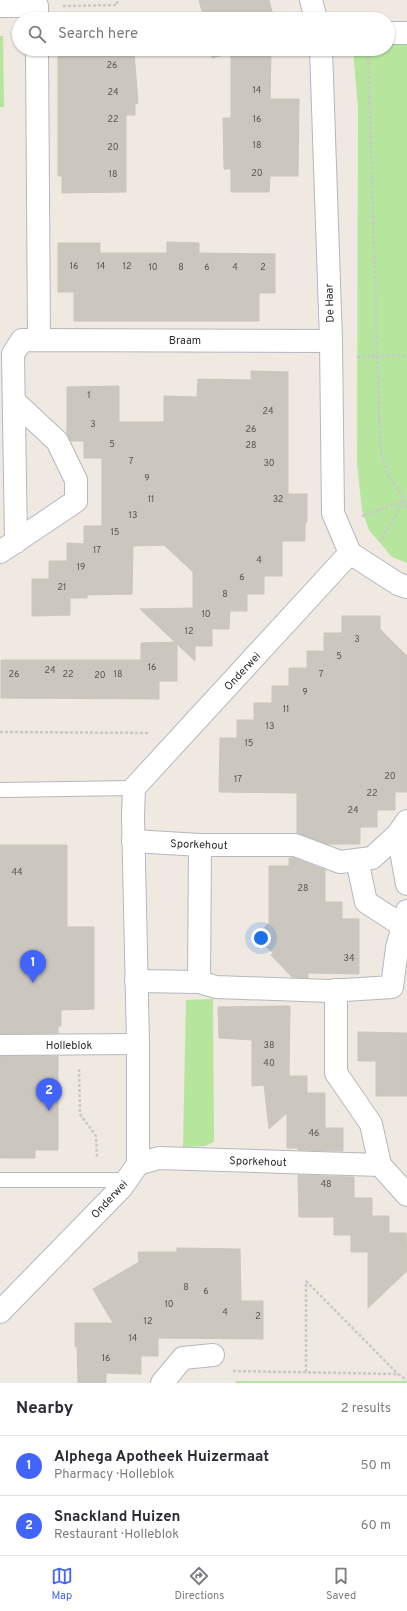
<!DOCTYPE html>
<meta charset="utf-8">
<style>
:root{--surface:#fff;--page:#f2f2f3;--text:#2b2b33;--muted:#7c7c81;--line:#e1e1e2;--accent:#4264fb}
body{margin:0;font-family:Overpass,sans-serif;background:var(--page);color:var(--text)}
.you{position:absolute;left:261px;top:938px;width:14px;height:14px;margin:-10px;border:3px solid #fff;border-radius:50%;background:#1a73e8;box-shadow:0 0 0 6px #1a73e833}
.badge{display:grid;place-items:center;width:26px;height:26px;border-radius:50%;background:var(--accent);color:#fff;font-size:13px;font-weight:700}
.pin{position:absolute;translate:-50% -33px;filter:drop-shadow(0 1px 2px #0008)}
.pin::after{content:'';position:absolute;top:21px;width:14px;height:12px;background:inherit;clip-path:polygon(0 0,100% 0,50% 100%)}
.list{margin:0;padding:0;list-style:none}
h2{display:flex;justify-content:space-between;align-items:center;height:52px;margin:0;padding:0 16px;font-size:17px}
h2 small{font-size:13px;font-weight:400;color:var(--muted)}
.list li{display:grid;grid-template-columns:26px 1fr auto;gap:12px;align-items:center;box-sizing:border-box;height:60px;padding:0 16px;border-top:1px solid var(--line)}
.list b{display:block;font-size:15px;white-space:nowrap}
.list p{margin:0;font-size:13px;white-space:nowrap;color:var(--muted)}
.list em{font-size:13px;font-style:normal;color:var(--muted)}
.icon{flex:none;width:22px;height:22px;fill:none;stroke:currentColor;stroke-width:2;stroke-linecap:round;stroke-linejoin:round}
.map{position:relative;flex:none;width:407px;height:1383px;overflow:hidden}
.search{position:absolute;background:var(--surface);box-shadow:0 1px 3px #0004;left:12px;right:12px;top:12px;height:44px;display:flex;align-items:center;gap:10px;box-sizing:border-box;padding:0 14px;border-radius:22px;color:var(--muted);font-size:15px}
.sheet{height:172px;background:var(--surface)}
nav{display:flex;justify-content:space-around;align-items:center;box-sizing:border-box;height:56px;border-top:1px solid var(--line);background:var(--surface);font-size:11px;color:var(--muted)}
nav a{display:grid;justify-items:center;gap:2px}
nav .on{color:var(--accent)}
.map>svg:first-child{display:block}
.green{fill:#b6e59e}
.building{fill:#cbc7bf;stroke:#cbc5ba}
.lines{fill:none;stroke-linecap:round;stroke-linejoin:round}
.service-casing{stroke:#b4b7c1;stroke-width:16}
.pedestrian-casing{stroke:#b4b7c1;stroke-width:22}
.minor-casing{stroke:#b4b7c1;stroke-width:24}
.path{stroke:#c9c9c9;stroke-width:2.5;stroke-dasharray:3 2;stroke-linecap:butt}
.service{stroke:#fff;stroke-width:14}
.pedestrian{stroke:#fff;stroke-width:20}
.minor{stroke:#fff;stroke-width:22}
.labels{text-anchor:middle;stroke-width:3;stroke-linejoin:round;paint-order:stroke}
.number-label{font-size:9px;fill:#555452}
.street-label{font-size:11px;fill:#2e2e2e;stroke:#fff}
</style>
<div class="map">
<svg width="407" height="1383" viewBox="0 0 407 1383">
<rect width="100%" height="100%" fill="#efe9e1"/>
<g class="green">
<path d="M 0,36 L 3,36 L 4,107 L 0,107 Z"/>
<path d="M 407,41 L 407,563 L 392,557 L 369,530 L 362,510 L 357,464 L 358,108 L 353,49 L 388,49 L 388,42 Z"/>
<path d="M 213,999 L 214,1142 L 205,1146 L 183,1147 L 186,1000 Z"/>
<path d="M 236,1381 L 407,1381 L 407,1383 L 235,1383 Z"/>
</g>
<g class="building">
<path d="M 199,0 L 269,0 L 274,19 L 204,19 Z"/>
<path d="M 58,49 L 126,49 L 126,52 L 134,52 L 138,103 L 135,104 L 135,115 L 126,115 L 126,192 L 62,193 L 62,176 L 58,176 Z"/>
<path d="M 210,49 L 276,49 L 277,52 L 271,53 L 270,99 L 299,99 L 298,176 L 270,176 L 269,192 L 231,192 L 231,169 L 224,169 L 223,118 L 231,118 L 231,53 L 212,58 Z"/>
<path d="M 167,242 L 199,243 L 199,253 L 275,254 L 275,293 L 259,293 L 259,321 L 74,321 L 74,292 L 58,292 L 58,243 L 100,243 L 100,253 L 167,253 Z"/>
<path d="M 251,371 L 288,372 L 288,494 L 307,494 L 307,522 L 305,522 L 305,541 L 282,541 L 282,576 L 264,576 L 264,594 L 247,594 L 247,611 L 230,611 L 229,629 L 212,629 L 212,646 L 195,646 L 195,661 L 177,644 L 177,681 L 159,681 L 159,699 L 1,698 L 1,660 L 141,660 L 141,643 L 175,642 L 140,609 L 193,608 L 193,572 L 164,545 L 133,546 L 132,594 L 87,595 L 87,598 L 70,598 L 70,615 L 32,616 L 32,579 L 49,579 L 49,561 L 67,561 L 67,543 L 84,544 L 84,526 L 102,526 L 102,458 L 84,458 L 84,441 L 71,441 L 67,434 L 67,387 L 119,386 L 119,422 L 164,422 L 164,396 L 197,397 L 198,379 L 251,380 Z"/>
<path d="M 342,616 L 380,616 L 380,629 L 407,656 L 407,792 L 395,792 L 395,810 L 377,810 L 377,827 L 360,827 L 360,844 L 327,844 L 297,833 L 297,793 L 219,792 L 220,738 L 237,738 L 237,720 L 254,720 L 254,703 L 272,703 L 272,686 L 289,686 L 289,668 L 307,668 L 307,651 L 324,651 L 324,633 L 342,633 Z"/>
<path d="M 0,845 L 67,845 L 67,927 L 94,927 L 94,1009 L 61,1010 L 61,1026 L 58,1026 L 58,1033 L 0,1034 Z"/>
<path d="M 289,858 L 294,858 L 325,870 L 325,902 L 342,902 L 342,919 L 359,919 L 359,974 L 308,973 L 308,978 L 292,977 L 271,955 L 273,953 L 255,937 L 269,923 L 269,866 L 289,866 Z"/>
<path d="M 290,1006 L 289,1076 L 307,1076 L 307,1093 L 325,1093 L 325,1128 L 343,1128 L 343,1151 L 298,1150 L 298,1148 L 287,1148 L 287,1113 L 269,1129 L 264,1085 L 252,1086 L 252,1040 L 219,1038 L 218,1007 Z"/>
<path d="M 358,1032 L 407,1033 L 407,1096 L 376,1096 L 376,1061 L 358,1061 Z"/>
<path d="M 0,1056 L 58,1056 L 58,1150 L 35,1150 L 35,1158 L 0,1158 Z"/>
<path d="M 298,1175 L 354,1177 L 354,1198 L 372,1198 L 372,1216 L 389,1216 L 389,1233 L 406,1233 L 407,1271 L 368,1308 L 368,1252 L 351,1252 L 351,1235 L 334,1235 L 334,1217 L 299,1217 Z"/>
<path d="M 177,1248 L 240,1249 L 241,1301 L 263,1301 L 263,1339 L 158,1338 L 158,1356 L 141,1356 L 141,1374 L 106,1373 L 106,1383 L 78,1383 L 77,1346 L 75,1347 L 75,1323 L 113,1323 L 93,1289 L 139,1262 L 138,1252 L 177,1252 Z"/>
</g>
<g class="lines">
<defs>
<g id="service">
<path d="M 0,790 L 134,788"/>
<path d="M 0,1180 L 127,1180"/>
</g>
<path id="pedestrian" d="M 0,1045 L 138,1044"/>
<g id="minor">
<path d="M 311,0 L 316,19"/>
<path d="M 0,6 L 37,6 L 37,19"/>
<path d="M 388,33 L 407,33"/>
<path d="M 37,49 L 39,340"/>
<path d="M 321,49 L 331,341 L 333,513 L 350,553"/>
<path d="M 16,542 L 13,354 L 22,340 L 331,341"/>
<path d="M 0,552 L 76,501 L 76,480 L 57,441 L 14,401"/>
<path d="M 350,553 L 398,584 L 407,587"/>
<path d="M 398,834 L 407,884"/>
<path d="M 133,841 L 200,845 L 295,845 L 340,862 L 372,858 L 398,834 L 407,821"/>
<path d="M 357,860 L 366,902 L 403,926 L 407,911"/>
<path d="M 136,981 L 199,982 L 200,845"/>
<path d="M 199,982 L 216,987 L 329,991 L 392,987 L 397,948 L 403,926"/>
<path d="M 336,990 L 336,1073 L 371,1124 L 380,1165 L 407,1195"/>
<path d="M 138,1164 L 159,1158 L 380,1165"/>
<path d="M 0,1312 L 122,1187 L 138,1164 L 138,1044 L 133,816 L 134,788 L 350,553"/>
<path d="M 162,1383 L 183,1358 L 213,1355"/>
</g>
</defs>
<use href="#service" class="service-casing"/>
<use href="#pedestrian" class="pedestrian-casing"/>
<use href="#minor" class="minor-casing"/>
<g class="path">
<path d="M 63,6 L 117,5 L 117,0"/>
<path d="M 368,51 L 380,446 L 386,471 L 403,497 L 407,510"/>
<path d="M 357,357 L 407,355"/>
<path d="M 362,516 L 404,501 L 380,541"/>
<path d="M 0,732 L 149,733"/>
<path d="M 79,1069 L 80,1114 L 96,1136 L 97,1157"/>
<path d="M 306,1281 L 398,1374"/>
<path d="M 233,1371 L 398,1374 L 407,1380"/>
<path d="M 306,1372 L 306,1281"/>
</g>
<use href="#service" class="service"/>
<use href="#pedestrian" class="pedestrian"/>
<use href="#minor" class="minor"/>
</g>
<g class="labels">
<g class="number-label">
<text x="112" y="68">26</text>
<text x="257" y="93">14</text>
<text x="113" y="95">24</text>
<text x="113" y="122">22</text>
<text x="257" y="122">16</text>
<text x="257" y="148">18</text>
<text x="113" y="150">20</text>
<text x="257" y="176">20</text>
<text x="113" y="177">18</text>
<text x="74" y="269">16</text>
<text x="101" y="269">14</text>
<text x="127" y="269">12</text>
<text x="153" y="270">10</text>
<text x="181" y="270">8</text>
<text x="207" y="270">6</text>
<text x="235" y="270">4</text>
<text x="263" y="270">2</text>
<text x="89" y="398">1</text>
<text x="268" y="414">24</text>
<text x="93" y="427">3</text>
<text x="251" y="432">26</text>
<text x="112" y="447">5</text>
<text x="251" y="448">28</text>
<text x="131" y="464">7</text>
<text x="269" y="466">30</text>
<text x="147" y="481">9</text>
<text x="151" y="502">11</text>
<text x="278" y="502">32</text>
<text x="133" y="518">13</text>
<text x="115" y="535">15</text>
<text x="97" y="553">17</text>
<text x="259" y="563">4</text>
<text x="81" y="570">19</text>
<text x="242" y="580">6</text>
<text x="62" y="590">21</text>
<text x="225" y="597">8</text>
<text x="206" y="617">10</text>
<text x="189" y="634">12</text>
<text x="357" y="642">3</text>
<text x="339" y="659">5</text>
<text x="152" y="670">16</text>
<text x="50" y="673">24</text>
<text x="14" y="677">26</text>
<text x="68" y="677">22</text>
<text x="118" y="677">18</text>
<text x="321" y="677">7</text>
<text x="100" y="678">20</text>
<text x="305" y="695">9</text>
<text x="286" y="712">11</text>
<text x="270" y="729">13</text>
<text x="249" y="746">15</text>
<text x="390" y="779">20</text>
<text x="238" y="782">17</text>
<text x="372" y="796">22</text>
<text x="353" y="813">24</text>
<text x="17" y="875">44</text>
<text x="303" y="891">28</text>
<text x="349" y="961">34</text>
<text x="269" y="1048">38</text>
<text x="269" y="1066">40</text>
<text x="314" y="1136">46</text>
<text x="326" y="1187">48</text>
<text x="186" y="1290">8</text>
<text x="206" y="1294">6</text>
<text x="169" y="1307">10</text>
<text x="225" y="1315">4</text>
<text x="258" y="1319">2</text>
<text x="148" y="1324">12</text>
<text x="133" y="1341">14</text>
<text x="106" y="1361">16</text>
</g>
<g class="street-label">
<text transform="translate(329 303) rotate(-92)" y="4">De Haar</text>
<text x="185" y="344">Braam</text>
<text transform="translate(242 671) rotate(-47)" y="4">Onderwei</text>
<text transform="translate(199 844) rotate(2)" y="4">Sporkehout</text>
<text x="69" y="1049">Holleblok</text>
<text transform="translate(258 1161) rotate(2)" y="4">Sporkehout</text>
<text transform="translate(109 1199) rotate(-47)" y="4">Onderwei</text>
</g>
</g>
</svg>
<div class="you"></div>
<div class="pin badge" style="left:33px;top:983px">1</div>
<div class="pin badge" style="left:49px;top:1111px">2</div>
<div class="search"><svg class="icon" aria-label="search" viewBox="0 0 24 24"><circle cx="10" cy="10" r="6"/><path d="M15 15l6 6"/></svg>Search here</div>
</div>
<section class="sheet">
<h2>Nearby<small>2 results</small></h2>
<ul class="list">
<li><span class="badge">1</span><div><b>Alphega Apotheek Huizermaat</b><p>Pharmacy · Holleblok</p></div><em>50 m</em></li>
<li><span class="badge">2</span><div><b>Snackland Huizen</b><p>Restaurant · Holleblok</p></div><em>60 m</em></li>
</ul>
</section>
<nav>
<a class="on"><svg class="icon" aria-label="map" viewBox="0 0 24 24"><path d="M3 6l6-2 6 2 6-2v14l-6 2-6-2-6 2zM9 4v14M15 6v14"/></svg>Map</a>
<a><svg class="icon" aria-label="directions" viewBox="0 0 24 24"><path d="M12 3l9 9-9 9-9-9zM9 14v-3h6M13 9l2 2-2 2"/></svg>Directions</a>
<a><svg class="icon" aria-label="saved" viewBox="0 0 24 24"><path d="M7 4h10v16l-5-4-5 4z"/></svg>Saved</a>
</nav>
